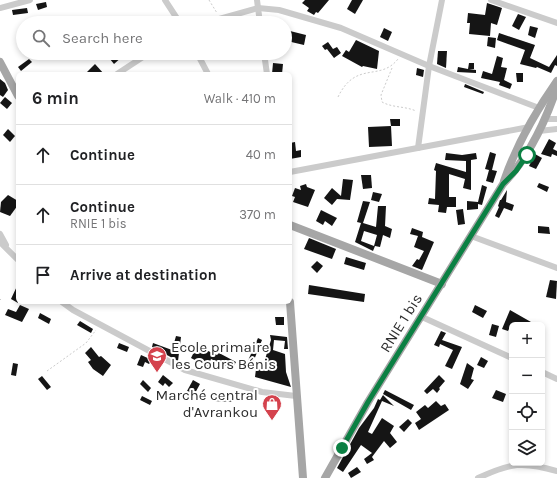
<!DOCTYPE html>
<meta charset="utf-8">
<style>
:root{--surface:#fff;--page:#f6f6f6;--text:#202124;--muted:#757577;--line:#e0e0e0}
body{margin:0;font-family:Karla,sans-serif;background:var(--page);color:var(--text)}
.controls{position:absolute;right:12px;bottom:12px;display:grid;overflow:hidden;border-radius:6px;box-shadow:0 2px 6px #0003}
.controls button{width:36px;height:36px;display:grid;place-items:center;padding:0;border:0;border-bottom:1px solid var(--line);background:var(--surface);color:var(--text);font:20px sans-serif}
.stop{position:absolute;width:12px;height:12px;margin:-9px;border:3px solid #0b8043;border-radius:50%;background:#fff}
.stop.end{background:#0b8043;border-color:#fff;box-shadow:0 1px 4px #0008}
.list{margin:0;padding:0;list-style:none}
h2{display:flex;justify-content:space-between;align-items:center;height:52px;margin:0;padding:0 16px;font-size:17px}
h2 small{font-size:13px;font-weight:400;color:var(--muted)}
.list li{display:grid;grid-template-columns:26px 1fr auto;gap:12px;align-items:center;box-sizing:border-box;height:60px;padding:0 16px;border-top:1px solid var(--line)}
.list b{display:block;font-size:15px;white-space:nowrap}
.list p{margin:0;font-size:13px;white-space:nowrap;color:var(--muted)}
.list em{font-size:13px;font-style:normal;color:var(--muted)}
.icon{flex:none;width:22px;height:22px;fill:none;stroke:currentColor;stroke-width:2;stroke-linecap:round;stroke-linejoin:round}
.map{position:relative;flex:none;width:557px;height:478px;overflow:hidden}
.search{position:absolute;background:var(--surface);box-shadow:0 2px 6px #0003;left:16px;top:16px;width:276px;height:44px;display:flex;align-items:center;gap:10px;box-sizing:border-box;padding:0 14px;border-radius:22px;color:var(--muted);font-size:15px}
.panel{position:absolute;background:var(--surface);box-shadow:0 2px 6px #0003;left:16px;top:72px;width:276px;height:232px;border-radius:6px}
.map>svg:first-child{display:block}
.building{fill:#151515;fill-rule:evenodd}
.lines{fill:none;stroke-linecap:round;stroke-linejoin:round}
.path{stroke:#cbcbcb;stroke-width:1;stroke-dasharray:2 2;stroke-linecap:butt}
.minor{stroke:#cbcbcb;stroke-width:6}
.major{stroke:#a6a6a6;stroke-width:8}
.route{stroke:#0b8043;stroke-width:5}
.labels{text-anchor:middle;stroke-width:4;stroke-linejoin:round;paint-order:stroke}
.street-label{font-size:15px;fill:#2e2e2e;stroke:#fff}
.poi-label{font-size:15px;fill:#2e2e2e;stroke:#fff;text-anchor:start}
</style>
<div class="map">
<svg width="557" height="478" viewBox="0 0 557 478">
<rect width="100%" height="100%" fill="#fff"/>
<g class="building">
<path d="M 305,0 L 329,0 L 318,13 L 316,12 L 314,15 L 307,11 L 309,8 L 302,3 Z"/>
<path d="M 352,0 L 363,0 L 355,14 L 347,9 Z"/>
<path d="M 46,2 L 47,7 L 38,10 L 36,4 Z"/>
<path d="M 487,3 L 502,8 L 497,25 L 491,23 L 490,36 L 469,34 L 470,23 L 467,23 L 468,13 L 485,15 Z"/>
<path d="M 27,8 L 28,13 L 13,15 L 12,10 Z"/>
<path d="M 518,14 L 526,17 L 519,30 L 512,26 Z"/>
<path d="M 530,26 L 538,28 L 535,38 L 528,35 Z"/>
<path d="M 384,28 L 392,32 L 388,41 L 380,37 Z"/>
<path d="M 290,31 L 306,35 L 304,45 L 287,41 Z"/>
<path d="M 499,33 L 535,45 L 530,58 L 549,67 L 557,55 L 557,66 L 555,65 L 551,73 L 537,67 L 536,68 L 520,64 L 525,50 L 497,40 Z"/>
<path d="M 488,37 L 496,38 L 495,48 L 487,46 Z"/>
<path d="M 356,40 L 379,51 L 377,69 L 363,66 L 362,67 L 342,56 L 346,50 L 349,52 Z"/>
<path d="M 328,42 L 333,49 L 337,47 L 341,53 L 334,58 L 327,49 L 325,50 L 322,46 Z"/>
<path d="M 438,51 L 447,51 L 446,68 L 437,64 Z"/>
<path d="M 105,53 L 121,53 L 123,56 L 114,64 Z"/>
<path d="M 497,56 L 503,58 L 501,67 L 507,68 L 504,80 L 512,84 L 510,89 L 499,85 L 500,82 L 481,78 L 483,71 L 492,74 Z"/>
<path d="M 29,59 L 32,62 L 21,71 L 18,67 Z"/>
<path d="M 273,63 L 283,64 L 282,74 L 272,74 Z"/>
<path d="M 469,63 L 474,63 L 474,69 L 469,69 L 476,70 L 476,73 L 457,72 L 458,67 L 468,69 Z"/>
<path d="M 95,64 L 104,74 L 85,74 Z"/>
<path d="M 417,68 L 424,70 L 423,77 L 416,75 Z"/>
<path d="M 516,73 L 523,73 L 523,82 L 517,82 Z"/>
<path d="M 0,79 L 5,83 L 8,90 L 3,97 L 0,95 Z"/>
<path d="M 465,84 L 484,92 L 483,94 L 464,87 Z"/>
<path d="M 5,97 L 12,103 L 7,109 L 0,103 Z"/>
<path d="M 390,119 L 400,119 L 400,126 L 391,126 L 392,146 L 369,147 L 368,127 L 391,126 Z"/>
<path d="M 8,129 L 15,136 L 10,142 L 3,135 Z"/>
<path d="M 549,139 L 556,143 L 553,149 L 557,151 L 557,156 L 552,154 L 551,157 L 541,154 Z"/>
<path d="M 295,142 L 296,151 L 301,150 L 301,157 L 290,159 L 290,143 Z"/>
<path d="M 490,152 L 496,154 L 492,170 L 497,171 L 493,183 L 486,181 L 489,170 L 485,169 Z"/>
<path d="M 446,153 L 462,155 L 476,153 L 477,159 L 471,160 L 471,190 L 463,188 L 465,179 L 449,174 L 449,197 L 456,197 L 456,207 L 447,207 L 446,213 L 438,212 L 439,205 L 428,204 L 429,198 L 435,199 L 436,171 L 434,170 L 436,163 L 466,172 L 466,161 L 445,160 Z"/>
<path d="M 535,154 L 542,158 L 536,169 L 529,166 Z"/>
<path d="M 361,175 L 371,175 L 372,188 L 363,189 Z"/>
<path d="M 343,179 L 353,180 L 350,200 L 337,199 L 332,205 L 324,198 L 332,188 L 341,196 Z"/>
<path d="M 539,183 L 549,187 L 547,192 L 537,187 Z"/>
<path d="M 306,184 L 307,187 L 315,190 L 308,207 L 293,202 L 295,197 L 292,196 L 295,188 L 301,190 L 300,186 Z"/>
<path d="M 482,185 L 487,187 L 482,205 L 478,204 L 478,209 L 467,210 L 467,201 L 478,202 Z"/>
<path d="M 507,190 L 506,202 L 514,205 L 512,211 L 504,208 L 499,218 L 495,216 L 499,207 L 498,206 L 500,200 L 501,200 Z"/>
<path d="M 373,192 L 382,194 L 379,202 L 371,200 Z"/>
<path d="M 8,195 L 18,201 L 18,205 L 10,216 L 0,212 L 1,202 Z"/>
<path d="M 363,201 L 370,202 L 363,223 L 376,227 L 378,206 L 386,206 L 385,226 L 392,229 L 390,238 L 383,235 L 380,247 L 375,246 L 373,251 L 355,242 L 361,223 L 357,222 ZM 364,231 L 377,235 L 374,246 L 361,241 Z"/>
<path d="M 463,209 L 465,224 L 458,225 L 456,210 Z"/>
<path d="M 321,210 L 337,218 L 332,226 L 325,221 L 323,225 L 316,221 Z"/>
<path d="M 538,226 L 549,227 L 550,234 L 538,233 Z"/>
<path d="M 412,228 L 423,232 L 422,237 L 434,242 L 422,270 L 412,266 L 417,259 L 419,260 L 424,251 L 414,247 L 418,236 L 410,234 Z"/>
<path d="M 309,238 L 336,249 L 332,259 L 304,249 Z"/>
<path d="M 346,257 L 366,263 L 364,270 L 344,264 Z"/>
<path d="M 317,261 L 323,266 L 317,273 L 311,267 Z"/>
<path d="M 550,280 L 557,281 L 556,299 L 546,297 Z"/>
<path d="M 18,284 L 18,303 L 11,299 Z"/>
<path d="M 309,285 L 365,294 L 364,302 L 308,294 Z"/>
<path d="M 20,305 L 29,309 L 22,322 L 5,315 L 8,309 L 16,312 Z"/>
<path d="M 475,305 L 487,311 L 483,318 L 472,312 Z"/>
<path d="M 510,310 L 531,322 L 530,325 L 511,325 L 508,331 L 502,329 Z"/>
<path d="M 40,313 L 51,319 L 49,324 L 38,318 Z"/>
<path d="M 275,317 L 284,317 L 284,325 L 276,325 Z"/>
<path d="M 80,321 L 93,329 L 91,333 L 77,325 Z"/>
<path d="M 492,324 L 499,326 L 496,337 L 489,335 Z"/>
<path d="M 441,331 L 446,333 L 442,340 L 462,347 L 452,369 L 445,366 L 453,350 L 440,344 L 439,347 L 434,345 Z"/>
<path d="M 270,335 L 287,337 L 288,349 L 284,349 L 285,341 L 274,340 L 273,350 L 285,354 L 286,372 L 291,387 L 255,377 L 256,369 L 262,369 L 271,340 Z"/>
<path d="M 176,336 L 181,337 L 178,361 L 152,347 L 153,343 L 172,350 Z"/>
<path d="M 258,338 L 262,340 L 252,365 L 247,363 Z"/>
<path d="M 119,343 L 129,347 L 127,352 L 117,348 Z"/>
<path d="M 197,346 L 217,355 L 219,353 L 236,362 L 232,369 L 211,359 L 208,367 L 191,358 Z"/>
<path d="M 91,347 L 99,357 L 101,356 L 111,365 L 103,376 L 93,369 L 88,362 L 91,360 L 85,353 Z"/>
<path d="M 141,355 L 152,360 L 149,364 L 145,362 L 143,367 L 137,365 Z"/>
<path d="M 481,357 L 488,361 L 484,368 L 477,365 Z"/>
<path d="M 13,363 L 18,364 L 16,376 L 11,375 Z"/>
<path d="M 467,363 L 474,368 L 471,379 L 474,380 L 468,389 L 460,384 Z"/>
<path d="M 163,375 L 173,383 L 169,387 L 165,383 L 163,386 L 158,382 Z"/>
<path d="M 439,375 L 445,381 L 439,388 L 440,389 L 437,393 L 433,389 L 427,394 L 424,391 Z"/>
<path d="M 42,376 L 51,387 L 47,390 L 38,379 Z"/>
<path d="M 143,380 L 151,388 L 148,392 L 140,384 Z"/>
<path d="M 193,380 L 200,384 L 194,395 L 187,391 Z"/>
<path d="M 385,390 L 414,405 L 411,410 L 383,394 Z"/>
<path d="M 496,390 L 506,394 L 503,402 L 492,398 Z"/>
<path d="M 383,395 L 394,406 L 382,401 L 368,432 L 372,434 L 382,418 L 394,426 L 390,433 L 397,442 L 390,448 L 384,441 L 372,457 L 374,460 L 367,464 L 364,459 L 372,453 L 361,445 L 343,472 L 337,468 L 359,428 L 374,408 L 378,399 L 380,400 Z"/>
<path d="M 142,396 L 152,401 L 150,405 L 140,400 Z"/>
<path d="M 214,396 L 233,397 L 233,402 L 213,401 Z"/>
<path d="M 436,401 L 441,406 L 445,404 L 449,410 L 419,430 L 415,423 L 421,419 L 416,412 L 425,405 L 428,408 Z"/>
<path d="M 408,419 L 412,423 L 404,432 L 399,427 Z"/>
<path d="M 357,467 L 361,472 L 351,478 L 348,473 Z"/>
</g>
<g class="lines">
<g class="path">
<path d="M 209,0 L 217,13"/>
<path d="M 392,68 L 381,95 L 382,102 C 393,108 405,106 416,111"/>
<path d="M 338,97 C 356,60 380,82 398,59"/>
<path d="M 0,299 L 1,300"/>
<path d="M 47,371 L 86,343 L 96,330"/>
</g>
<g class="minor">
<path d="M 165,0 L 180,23"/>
<path d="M 257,0 L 260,23"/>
<path d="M 491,0 L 557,23"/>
<path d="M 0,8 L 30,0"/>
<path d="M 205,23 L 258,8 L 279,10 L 341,28 L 429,66 L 539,108"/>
<path d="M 197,53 L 208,74"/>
<path d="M 264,53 L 267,74"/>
<path d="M 117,74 L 149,53"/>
<path d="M 544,119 L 557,119"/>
<path d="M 539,131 L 557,129"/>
<path d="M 418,148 L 429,66 L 442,0"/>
<path d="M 290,172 L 529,127"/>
<path d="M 0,234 L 6,245"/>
<path d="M 471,236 L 557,268"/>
<path d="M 0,242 L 18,260"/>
<path d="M 62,302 L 73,310 L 185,370 L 262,392 L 296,396"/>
<path d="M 422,317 L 512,358"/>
<path d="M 542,372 L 557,379"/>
<path d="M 478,478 C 511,463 522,461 557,471"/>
</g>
<g class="major">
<path d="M 0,62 L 18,96"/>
<path d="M 504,181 C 516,146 536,111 557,81"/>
<path d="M 290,225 L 442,284"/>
<path d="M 290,302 L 303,478"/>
<path d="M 325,478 L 368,402 L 503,184 C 529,157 545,123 557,87"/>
</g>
</g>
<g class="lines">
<path class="route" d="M 342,448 L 368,402 L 503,184 L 516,171 L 527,155"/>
</g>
<defs>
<symbol id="school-pin" viewBox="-11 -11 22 30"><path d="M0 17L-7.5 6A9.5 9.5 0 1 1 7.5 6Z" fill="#d4424d" stroke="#fff"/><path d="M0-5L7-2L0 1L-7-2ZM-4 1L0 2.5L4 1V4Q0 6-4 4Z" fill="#fff"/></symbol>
<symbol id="shop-pin" viewBox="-11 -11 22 30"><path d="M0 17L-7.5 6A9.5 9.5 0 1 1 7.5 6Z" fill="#d4424d" stroke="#fff"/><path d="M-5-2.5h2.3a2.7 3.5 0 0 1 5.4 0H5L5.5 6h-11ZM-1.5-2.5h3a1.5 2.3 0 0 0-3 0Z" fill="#fff"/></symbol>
</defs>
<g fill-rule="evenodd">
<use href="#school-pin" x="146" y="345" width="22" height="30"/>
<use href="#shop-pin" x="261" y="393" width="22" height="30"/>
</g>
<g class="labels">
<g class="street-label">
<text transform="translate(401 323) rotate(-58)" y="5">RNIE 1 bis</text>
</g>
<g class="poi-label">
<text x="171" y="352">Ecole primaire<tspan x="171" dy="17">les Cours Bénis</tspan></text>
<text x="258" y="400" text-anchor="end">Marché central<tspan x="258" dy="17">d'Avrankou</tspan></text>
</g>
</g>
</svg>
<div class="controls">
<button>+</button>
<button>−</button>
<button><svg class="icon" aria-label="locate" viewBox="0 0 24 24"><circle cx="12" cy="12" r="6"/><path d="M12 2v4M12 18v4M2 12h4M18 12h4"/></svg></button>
<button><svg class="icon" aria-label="layers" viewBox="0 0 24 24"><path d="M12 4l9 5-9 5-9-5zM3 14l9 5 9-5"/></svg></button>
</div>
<div class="stop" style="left:527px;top:155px"></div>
<div class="stop end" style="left:342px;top:448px"></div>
<div class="search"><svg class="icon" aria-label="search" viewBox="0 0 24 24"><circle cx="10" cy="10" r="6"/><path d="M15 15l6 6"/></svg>Search here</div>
<section class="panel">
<h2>6 min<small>Walk · 410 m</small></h2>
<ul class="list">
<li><svg class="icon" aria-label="ahead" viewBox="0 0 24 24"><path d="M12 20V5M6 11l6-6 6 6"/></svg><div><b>Continue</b></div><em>40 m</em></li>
<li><svg class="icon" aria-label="ahead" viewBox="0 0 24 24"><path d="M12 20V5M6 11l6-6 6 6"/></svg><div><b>Continue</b><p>RNIE 1 bis</p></div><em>370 m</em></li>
<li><svg class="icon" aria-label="arrive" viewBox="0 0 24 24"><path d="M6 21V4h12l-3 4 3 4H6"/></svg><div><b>Arrive at destination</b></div></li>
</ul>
</section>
</div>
